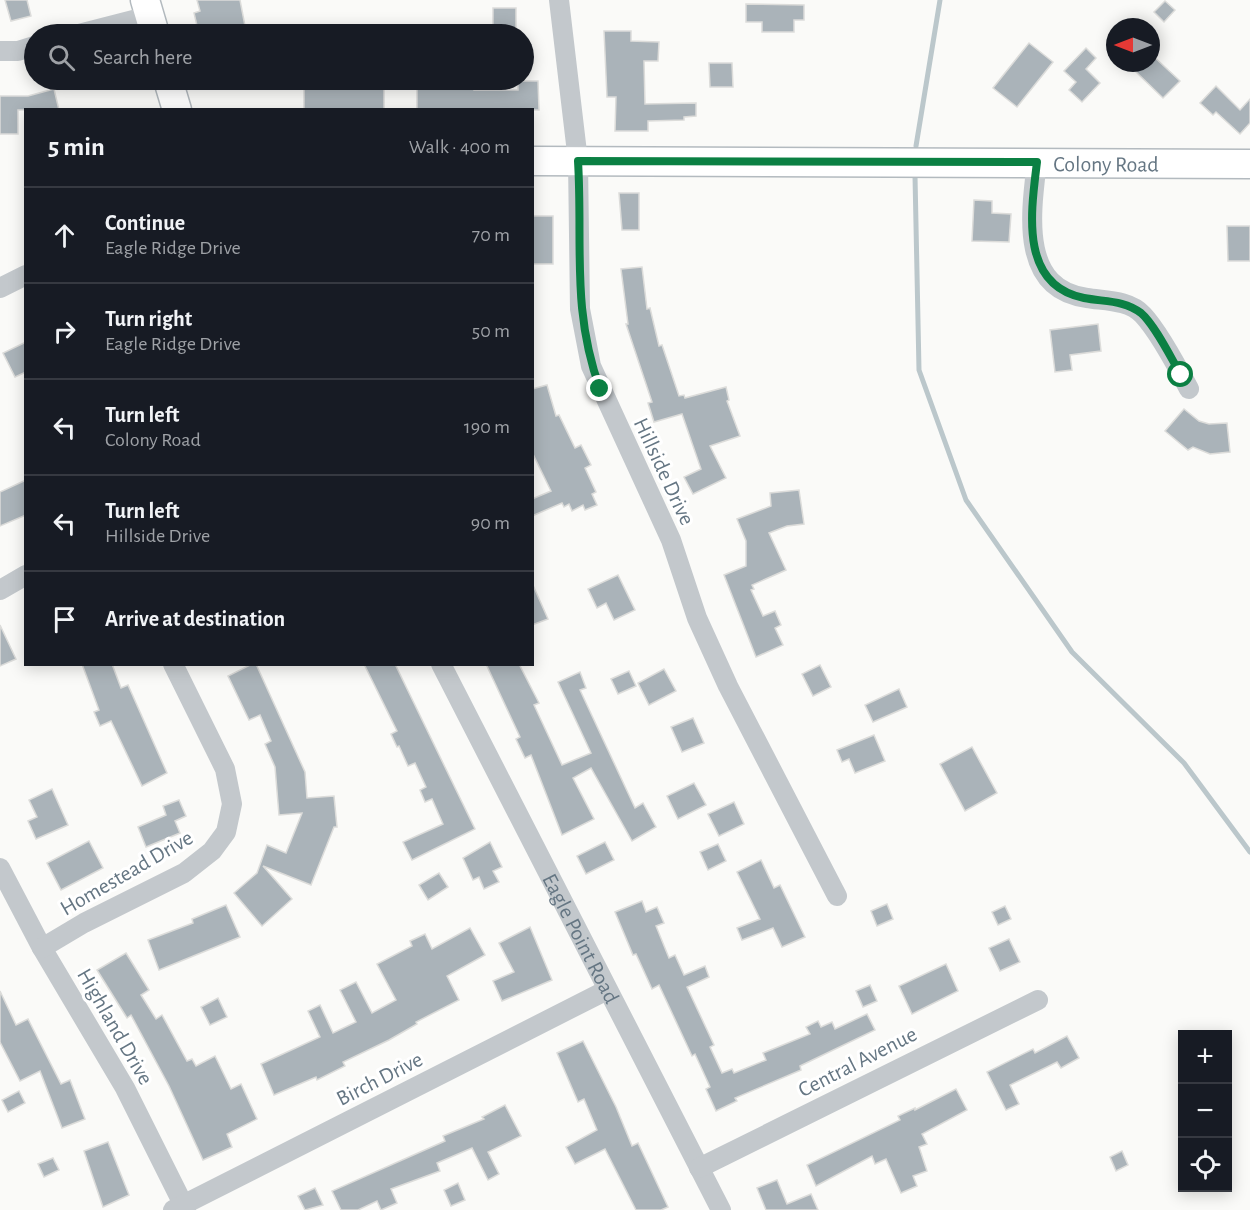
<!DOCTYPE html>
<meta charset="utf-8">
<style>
:root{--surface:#171b24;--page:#242831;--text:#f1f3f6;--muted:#9ea1a6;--line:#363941}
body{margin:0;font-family:"Alegreya Sans",sans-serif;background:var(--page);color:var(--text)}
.controls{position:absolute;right:18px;bottom:18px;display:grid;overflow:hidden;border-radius:0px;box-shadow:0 3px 15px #0003}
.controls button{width:54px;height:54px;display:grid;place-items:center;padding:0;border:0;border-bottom:2px solid var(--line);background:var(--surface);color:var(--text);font:30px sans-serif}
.compass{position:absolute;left:1106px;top:18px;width:54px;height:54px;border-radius:50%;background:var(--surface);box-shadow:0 3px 15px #0003;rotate:270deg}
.stop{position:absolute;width:18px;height:18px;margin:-14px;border:4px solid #0b8043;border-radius:50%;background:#fff}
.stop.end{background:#0b8043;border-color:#fff;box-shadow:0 2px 6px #0008}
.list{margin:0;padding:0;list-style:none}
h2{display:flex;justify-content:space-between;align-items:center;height:78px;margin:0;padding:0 24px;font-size:26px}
h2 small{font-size:20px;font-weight:400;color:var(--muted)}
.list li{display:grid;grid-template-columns:39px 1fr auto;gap:18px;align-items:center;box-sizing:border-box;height:96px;padding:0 24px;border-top:2px solid var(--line)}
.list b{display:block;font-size:22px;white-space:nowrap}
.list p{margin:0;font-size:20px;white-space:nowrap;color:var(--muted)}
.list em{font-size:20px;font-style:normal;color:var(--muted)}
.icon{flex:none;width:33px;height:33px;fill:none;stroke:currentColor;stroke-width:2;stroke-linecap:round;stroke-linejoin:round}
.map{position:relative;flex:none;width:1250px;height:1210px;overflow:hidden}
.search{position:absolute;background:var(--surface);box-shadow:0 3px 15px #0003;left:24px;top:24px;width:510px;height:66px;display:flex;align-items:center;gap:15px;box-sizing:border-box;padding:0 21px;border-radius:33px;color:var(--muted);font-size:22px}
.panel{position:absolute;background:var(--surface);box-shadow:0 3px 15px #0003;left:24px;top:108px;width:510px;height:558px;border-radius:0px}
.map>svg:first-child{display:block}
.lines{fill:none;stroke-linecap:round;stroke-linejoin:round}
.stream{stroke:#bbc7cb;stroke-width:5}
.building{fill:#aab3b9;stroke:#dcdcda;stroke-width:1.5}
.secondary-casing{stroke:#b3babf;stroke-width:31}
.street{stroke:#c3c8cc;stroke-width:20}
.secondary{stroke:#fff;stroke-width:28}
.route{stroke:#0b8043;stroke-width:8}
.labels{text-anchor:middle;stroke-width:6;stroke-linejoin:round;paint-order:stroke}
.street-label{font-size:22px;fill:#657683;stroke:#fff}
</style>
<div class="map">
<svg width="1250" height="1210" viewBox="0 0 1250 1210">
<rect width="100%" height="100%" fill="#fafaf8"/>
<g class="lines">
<g class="stream">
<path d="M 916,146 L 940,0"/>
<path d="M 915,176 L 919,370 L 966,500 L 1072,652 L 1184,763 L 1250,852"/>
</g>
</g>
<g class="building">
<path d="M 5,0 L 27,0 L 31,16 L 11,21 Z"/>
<path d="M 197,0 L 240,0 L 245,26 L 199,34 L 194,13 L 200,11 Z"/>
<path d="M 1165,1 L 1175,10 L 1164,22 L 1154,12 Z"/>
<path d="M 746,4 L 804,5 L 804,20 L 794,20 L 794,32 L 762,32 L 762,22 L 746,22 Z"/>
<rect x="493" y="8" width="23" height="26"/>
<path d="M 604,31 L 631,31 L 631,41 L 659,42 L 658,61 L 644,61 L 645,104 L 696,103 L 696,116 L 684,117 L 684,120 L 648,121 L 648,131 L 615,131 L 616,97 L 607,97 Z"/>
<path d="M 1029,43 L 1053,62 L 1017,107 L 993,88 Z"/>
<path d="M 1086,48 L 1096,58 L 1086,69 L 1100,83 L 1082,102 L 1069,90 L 1076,82 L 1064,71 Z"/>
<path d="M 1151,54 L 1180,81 L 1163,98 L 1134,70 L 1141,63 L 1151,63 Z"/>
<path d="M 709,63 L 732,63 L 733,87 L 710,87 Z"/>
<path d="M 304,80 L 384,83 L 384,110 L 304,110 Z"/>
<path d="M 453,80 L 474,80 L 474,90 L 518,90 L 518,81 L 538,81 L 539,110 L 417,110 L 417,87 L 453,87 Z"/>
<path d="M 1216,86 L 1240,110 L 1250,99 L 1250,123 L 1240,134 L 1216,112 L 1213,115 L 1200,103 Z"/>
<path d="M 54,89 L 59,110 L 18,110 L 18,134 L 0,134 L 0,96 L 28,96 Z"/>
<path d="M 619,193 L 639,193 L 639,230 L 622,230 Z"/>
<path d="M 974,200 L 992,201 L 992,213 L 1011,214 L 1009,242 L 972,241 Z"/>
<rect x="532" y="216" width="21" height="48"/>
<path d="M 1227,226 L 1250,226 L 1250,261 L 1228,261 Z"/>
<path d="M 642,267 L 647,309 L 650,308 L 659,346 L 662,345 L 679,396 L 684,395 L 685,398 L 726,387 L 729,400 L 727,401 L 740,436 L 710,446 L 726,478 L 693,494 L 684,477 L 701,469 L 682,414 L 654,422 L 648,403 L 652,402 L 626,324 L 628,324 L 621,269 Z"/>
<path d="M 1098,324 L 1101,351 L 1070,355 L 1072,370 L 1055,372 L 1050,330 Z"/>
<path d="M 26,342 L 26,372 L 15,377 L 3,353 Z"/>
<path d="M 547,385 L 556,416 L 559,415 L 575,448 L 581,445 L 591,465 L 585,468 L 596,492 L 592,494 L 597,505 L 585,510 L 583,505 L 572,511 L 569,504 L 564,507 L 562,503 L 532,516 L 532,499 L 551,491 L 532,452 L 532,389 Z"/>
<path d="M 1184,409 L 1199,421 L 1209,424 L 1227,423 L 1230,452 L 1210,454 L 1193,447 L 1188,450 L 1165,431 Z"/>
<path d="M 26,480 L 26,515 L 0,526 L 0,492 Z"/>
<path d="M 799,490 L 804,524 L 787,526 L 769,533 L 786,570 L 752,585 L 754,589 L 751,590 L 763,616 L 775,611 L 781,625 L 775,628 L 783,645 L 756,657 L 724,575 L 746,566 L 746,541 L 737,519 L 771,506 L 770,493 Z"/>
<path d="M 618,575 L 635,610 L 614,620 L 606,603 L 597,608 L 588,589 Z"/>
<path d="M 532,583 L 548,619 L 532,625 Z"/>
<path d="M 0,625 L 16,659 L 0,666 Z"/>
<path d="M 82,664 L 112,664 L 121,688 L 128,685 L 167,773 L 142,786 L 111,721 L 100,726 L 94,712 L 99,710 Z"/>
<path d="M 252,664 L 256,664 L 305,772 L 307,798 L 334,796 L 337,827 L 334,827 L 311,885 L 263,866 L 292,899 L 262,926 L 234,893 L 257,873 L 267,845 L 286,853 L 302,813 L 279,815 L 275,767 L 265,744 L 271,741 L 260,715 L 249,720 L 228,676 Z"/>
<path d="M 364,664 L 395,664 L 475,829 L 412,860 L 403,842 L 443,824 L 432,799 L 425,802 L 420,790 L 426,787 L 415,763 L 408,766 L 399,746 L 397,747 L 391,734 L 397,731 Z"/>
<path d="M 486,664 L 519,664 L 539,703 L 534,705 L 562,765 L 591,753 L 558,682 L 580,672 L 586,688 L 580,690 L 635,808 L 643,803 L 656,827 L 632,841 L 591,768 L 573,778 L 594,819 L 562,835 L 531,755 L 525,758 L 516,739 L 520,737 Z"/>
<path d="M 820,665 L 831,687 L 813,696 L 802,674 Z"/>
<path d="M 664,669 L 676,691 L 649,705 L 638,683 Z"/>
<path d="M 629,671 L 636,686 L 618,694 L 611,679 Z"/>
<path d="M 899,689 L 907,707 L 873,722 L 865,705 Z"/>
<path d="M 693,718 L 704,743 L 682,752 L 671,727 Z"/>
<path d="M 874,735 L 885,761 L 855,773 L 849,759 L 842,762 L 837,750 Z"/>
<path d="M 972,747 L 997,793 L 965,811 L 940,764 Z"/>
<path d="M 694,783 L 706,805 L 678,819 L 667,796 Z"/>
<path d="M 52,789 L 68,825 L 36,839 L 28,821 L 37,817 L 29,800 Z"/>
<path d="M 179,800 L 186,816 L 175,821 L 180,833 L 146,847 L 138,827 L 166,815 L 163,806 Z"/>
<path d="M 734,802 L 744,824 L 719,836 L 708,814 Z"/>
<path d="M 89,841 L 103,868 L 61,890 L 47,863 Z"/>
<path d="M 490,842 L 502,867 L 493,871 L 499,882 L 484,889 L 479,877 L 473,880 L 463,858 Z"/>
<path d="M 605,842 L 614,860 L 586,874 L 577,856 Z"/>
<path d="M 718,844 L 726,861 L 708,870 L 700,852 Z"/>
<path d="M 761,860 L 774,888 L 780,885 L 805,937 L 782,947 L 773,928 L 742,940 L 737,928 L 760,919 L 737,872 Z"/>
<path d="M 439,873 L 448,887 L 428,900 L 419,885 Z"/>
<path d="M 642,901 L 646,912 L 657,907 L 664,923 L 656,926 L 669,958 L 675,955 L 684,975 L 705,966 L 709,977 L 687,987 L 714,1045 L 710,1047 L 722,1073 L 732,1069 L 734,1073 L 766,1060 L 763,1053 L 810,1034 L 806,1027 L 818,1021 L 821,1027 L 832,1022 L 835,1029 L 867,1014 L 875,1030 L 800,1066 L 801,1070 L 735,1098 L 737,1101 L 716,1111 L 706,1089 L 710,1087 L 695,1054 L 692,1056 L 659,985 L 652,989 L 636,954 L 633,955 L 615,912 Z"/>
<path d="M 887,904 L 893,919 L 877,926 L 871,911 Z"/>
<path d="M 226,905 L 240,937 L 159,970 L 148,940 L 193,923 L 192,919 Z"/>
<path d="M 1005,906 L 1011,919 L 998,925 L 992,912 Z"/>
<path d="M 530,927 L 552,980 L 502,1001 L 493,981 L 514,972 L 499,943 Z"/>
<path d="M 470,928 L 485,955 L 447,976 L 459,1000 L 416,1022 L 417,1024 L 389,1040 L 343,1062 L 345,1066 L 317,1080 L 316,1077 L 274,1095 L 261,1064 L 320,1037 L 308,1011 L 320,1005 L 333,1033 L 356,1022 L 340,990 L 356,982 L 372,1013 L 396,1000 L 377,964 L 412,946 L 410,941 L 425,934 L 432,949 Z"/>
<path d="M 1009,939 L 1020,962 L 1000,971 L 989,948 Z"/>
<path d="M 126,953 L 149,990 L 141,995 L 156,1019 L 162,1015 L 187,1061 L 192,1059 L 196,1066 L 215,1056 L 231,1089 L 241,1084 L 257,1119 L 227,1134 L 232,1147 L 203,1160 L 169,1086 L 131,1015 L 127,1018 L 97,970 Z"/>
<path d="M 946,964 L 958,991 L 912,1014 L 899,986 Z"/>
<path d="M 870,985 L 877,1001 L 863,1007 L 856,991 Z"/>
<path d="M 0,991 L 16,1025 L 28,1019 L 61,1084 L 70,1080 L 85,1119 L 62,1128 L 40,1071 L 20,1081 L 0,1042 Z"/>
<path d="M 218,998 L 227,1017 L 210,1025 L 201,1007 Z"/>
<path d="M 1067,1036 L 1079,1058 L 1061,1068 L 1057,1062 L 1010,1085 L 1019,1104 L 1006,1110 L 987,1072 L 1033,1049 L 1035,1053 Z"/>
<path d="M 583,1041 L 616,1107 L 632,1146 L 638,1143 L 668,1207 L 661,1210 L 636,1210 L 605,1149 L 575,1164 L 566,1147 L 597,1130 L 584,1099 L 578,1102 L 557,1053 Z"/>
<path d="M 956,1089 L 967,1110 L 922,1134 L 927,1144 L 919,1147 L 927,1171 L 913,1176 L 917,1186 L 901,1193 L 886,1159 L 875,1164 L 872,1156 L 816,1186 L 807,1165 L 900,1120 L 898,1116 L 915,1108 L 915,1110 Z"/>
<path d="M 19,1091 L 25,1103 L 8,1112 L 2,1100 Z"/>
<path d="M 505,1105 L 521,1136 L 488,1152 L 499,1174 L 488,1180 L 472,1148 L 437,1163 L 440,1171 L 391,1189 L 397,1203 L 381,1210 L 377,1201 L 358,1210 L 341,1210 L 332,1191 L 445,1141 L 443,1136 L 484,1119 L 482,1117 Z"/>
<path d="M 108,1142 L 129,1195 L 103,1207 L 84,1151 Z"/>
<path d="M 1122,1151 L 1128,1165 L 1116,1171 L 1110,1157 Z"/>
<path d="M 53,1158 L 59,1170 L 44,1177 L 38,1164 Z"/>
<path d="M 777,1180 L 787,1204 L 811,1194 L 818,1210 L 766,1210 L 757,1188 Z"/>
<path d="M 458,1183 L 465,1200 L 451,1206 L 444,1190 Z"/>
<path d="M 315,1188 L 323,1205 L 305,1210 L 298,1196 Z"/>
</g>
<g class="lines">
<defs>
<g id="secondary">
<path d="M 145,0 L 155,34"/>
<path d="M 168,80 L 177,110"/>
<path id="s2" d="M 532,161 L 1250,164"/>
</g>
</defs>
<use href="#secondary" class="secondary-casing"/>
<g class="street">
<path d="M 559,0 L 578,161 L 580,309 L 591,366 L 671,540 L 697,618 L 728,686 L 837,896"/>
<path d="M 79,34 L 149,16"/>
<path d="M 0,51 L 18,51 L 34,46"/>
<path d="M 1037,162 C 1031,212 1019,289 1087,298 C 1106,301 1129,300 1143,315 C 1158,331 1178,368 1189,389"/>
<path d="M 0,288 L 26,275"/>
<path d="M 0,590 L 26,575"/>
<path id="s1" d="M 441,664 L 721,1210"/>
<path d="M 0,868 L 42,948 L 125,1088 L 186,1210"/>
<path d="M 42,948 L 84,923 L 184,873 L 212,851 L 226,832 L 232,804 L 225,769 L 173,664"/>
<path d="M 699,1168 L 1038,1000"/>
<path d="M 173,1210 L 607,990"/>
</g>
<use href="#secondary" class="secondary"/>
</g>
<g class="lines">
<path class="route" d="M 600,389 C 571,309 583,243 578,161 L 1037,162 C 1031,211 1019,285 1084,298 C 1105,302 1124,300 1141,313 C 1155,325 1171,358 1181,375"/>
</g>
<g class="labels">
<g class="street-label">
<text dy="8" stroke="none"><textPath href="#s2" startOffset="574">Colony Road</textPath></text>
<text transform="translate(665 471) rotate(65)" y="8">Hillside Drive</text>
<text transform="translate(126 872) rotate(-30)" y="8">Homestead Drive</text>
<text dy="8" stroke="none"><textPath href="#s1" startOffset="308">Eagle Point Road</textPath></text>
<text transform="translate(116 1026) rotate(60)" y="8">Highland Drive</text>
<text transform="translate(857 1061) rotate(-27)" y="8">Central Avenue</text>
<text transform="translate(379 1078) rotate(-27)" y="8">Birch Drive</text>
</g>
</g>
</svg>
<div class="controls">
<button>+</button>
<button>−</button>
<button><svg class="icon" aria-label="locate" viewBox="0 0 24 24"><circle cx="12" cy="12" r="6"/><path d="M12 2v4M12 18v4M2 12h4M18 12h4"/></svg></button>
</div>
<svg class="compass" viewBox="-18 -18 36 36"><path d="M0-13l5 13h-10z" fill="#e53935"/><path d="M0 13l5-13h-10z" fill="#9ea1a6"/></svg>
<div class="stop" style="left:1181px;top:375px"></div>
<div class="stop end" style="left:600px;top:389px"></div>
<div class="search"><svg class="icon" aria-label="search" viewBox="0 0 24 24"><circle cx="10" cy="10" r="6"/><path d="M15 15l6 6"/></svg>Search here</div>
<section class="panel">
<h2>5 min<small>Walk · 400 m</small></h2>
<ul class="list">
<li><svg class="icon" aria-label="ahead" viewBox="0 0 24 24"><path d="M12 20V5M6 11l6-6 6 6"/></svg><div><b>Continue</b><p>Eagle Ridge Drive</p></div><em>70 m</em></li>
<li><svg class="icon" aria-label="right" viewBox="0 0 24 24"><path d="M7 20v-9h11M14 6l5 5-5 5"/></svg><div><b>Turn right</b><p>Eagle Ridge Drive</p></div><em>50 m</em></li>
<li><svg class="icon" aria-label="left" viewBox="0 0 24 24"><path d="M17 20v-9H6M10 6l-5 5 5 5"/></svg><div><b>Turn left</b><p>Colony Road</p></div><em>190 m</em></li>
<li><svg class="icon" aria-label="left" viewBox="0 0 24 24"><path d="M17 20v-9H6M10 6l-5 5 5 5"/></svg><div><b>Turn left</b><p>Hillside Drive</p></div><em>90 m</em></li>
<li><svg class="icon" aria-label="arrive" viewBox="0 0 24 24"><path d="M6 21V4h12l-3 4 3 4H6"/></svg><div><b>Arrive at destination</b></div></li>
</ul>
</section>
</div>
